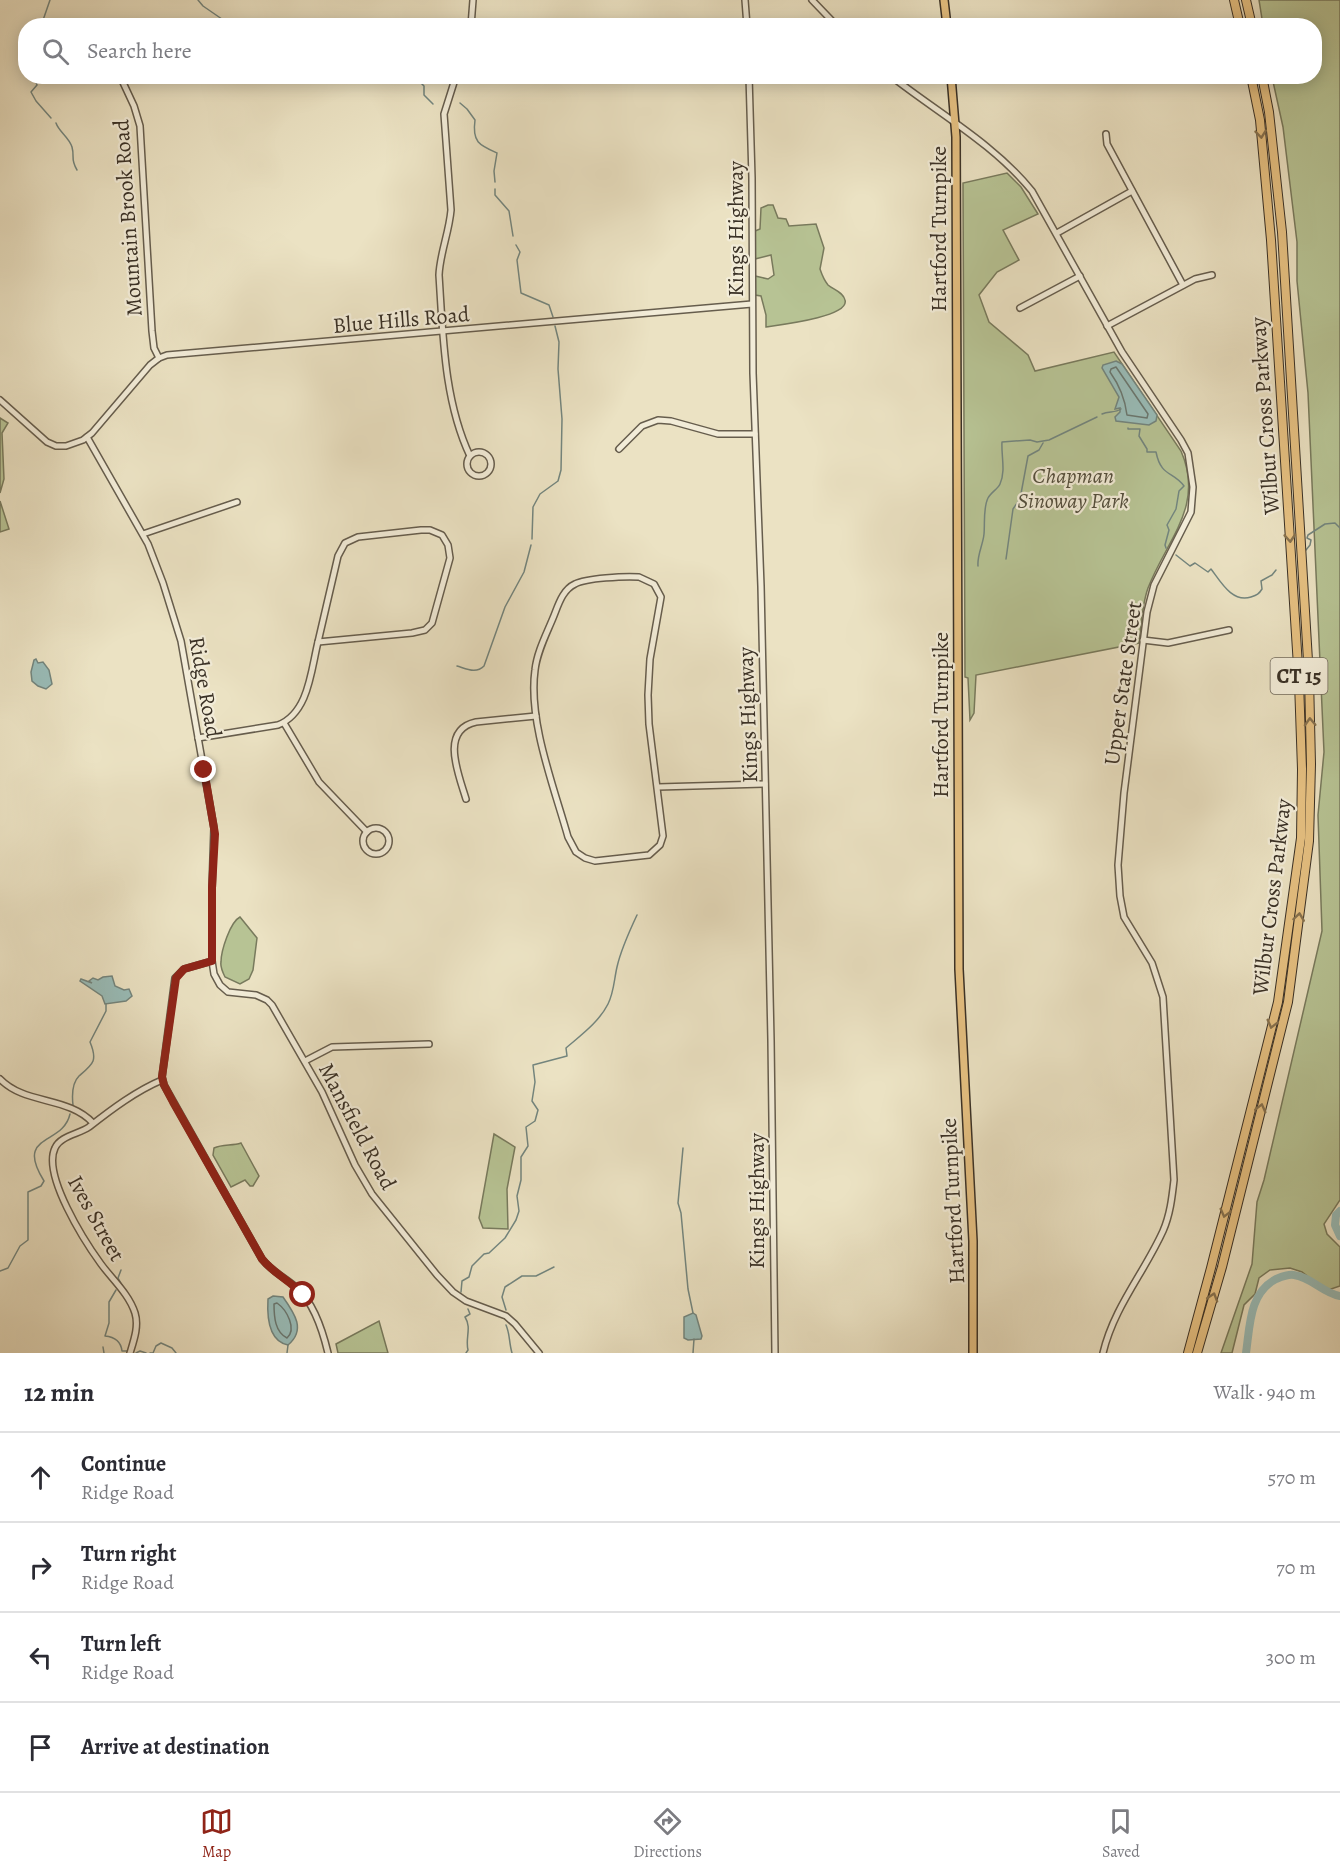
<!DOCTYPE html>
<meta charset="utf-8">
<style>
:root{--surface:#fff;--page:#f2f2f3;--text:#2b2b33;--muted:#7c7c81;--line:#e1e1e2;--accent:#8f2418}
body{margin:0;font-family:Alegreya,serif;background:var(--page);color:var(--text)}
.stop{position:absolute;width:18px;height:18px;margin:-14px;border:4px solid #8f2418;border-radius:50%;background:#fff}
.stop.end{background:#8f2418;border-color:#fff;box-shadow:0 2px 6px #0008}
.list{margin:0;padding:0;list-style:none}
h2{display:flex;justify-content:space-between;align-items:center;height:78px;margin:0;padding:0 24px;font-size:26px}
h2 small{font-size:20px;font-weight:400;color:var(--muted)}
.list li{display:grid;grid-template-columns:39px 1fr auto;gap:18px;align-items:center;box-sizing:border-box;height:90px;padding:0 24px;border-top:2px solid var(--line)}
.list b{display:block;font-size:22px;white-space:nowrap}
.list p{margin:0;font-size:20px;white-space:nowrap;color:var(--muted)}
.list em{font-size:20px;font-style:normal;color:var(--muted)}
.icon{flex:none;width:33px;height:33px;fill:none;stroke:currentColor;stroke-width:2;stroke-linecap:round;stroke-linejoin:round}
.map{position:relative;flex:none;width:1340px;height:1353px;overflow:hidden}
.search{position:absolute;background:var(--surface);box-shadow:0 3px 15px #0003;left:18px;right:18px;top:18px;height:66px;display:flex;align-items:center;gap:15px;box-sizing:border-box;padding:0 21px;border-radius:24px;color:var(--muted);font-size:22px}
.sheet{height:438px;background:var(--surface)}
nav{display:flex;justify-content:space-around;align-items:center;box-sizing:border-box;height:84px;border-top:2px solid var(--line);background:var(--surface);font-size:16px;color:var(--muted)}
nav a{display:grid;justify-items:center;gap:3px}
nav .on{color:var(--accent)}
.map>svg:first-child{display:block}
.green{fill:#b7c394;stroke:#787a5d;stroke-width:1.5}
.water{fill:#99bdb9;stroke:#73857e;stroke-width:1.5}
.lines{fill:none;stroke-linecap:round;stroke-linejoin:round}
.shore{stroke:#6a7770;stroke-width:1.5}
.stream{stroke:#73857e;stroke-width:1.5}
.river{stroke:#99bdb9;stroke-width:8}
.minor-casing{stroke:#665d4d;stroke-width:8}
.major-casing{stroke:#3a3126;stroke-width:10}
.highway-casing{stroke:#3a3126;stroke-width:10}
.minor{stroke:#f2ecd8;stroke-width:5}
.major{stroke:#e6c182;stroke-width:7}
.highway{stroke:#e6c182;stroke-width:8}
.oneway{stroke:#87724f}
.route{stroke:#8f2418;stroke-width:8}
.labels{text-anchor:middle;stroke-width:4.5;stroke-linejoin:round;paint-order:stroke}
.shield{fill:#f2ecd8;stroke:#71695b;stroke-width:1.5}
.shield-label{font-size:21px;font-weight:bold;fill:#3a3126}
.street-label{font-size:22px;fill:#3a3126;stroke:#f2ecd8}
.park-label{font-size:22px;font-style:italic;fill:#534e3c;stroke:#f2ecd8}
</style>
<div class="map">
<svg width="1340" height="1353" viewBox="0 0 1340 1353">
<rect width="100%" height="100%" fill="#ebe2c3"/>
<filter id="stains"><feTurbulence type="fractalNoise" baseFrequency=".00333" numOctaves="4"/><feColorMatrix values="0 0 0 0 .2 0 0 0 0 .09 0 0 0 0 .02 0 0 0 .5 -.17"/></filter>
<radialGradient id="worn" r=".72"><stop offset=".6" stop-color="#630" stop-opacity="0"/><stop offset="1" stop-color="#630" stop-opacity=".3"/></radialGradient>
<g class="green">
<path d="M 1259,0 L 1340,0 L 1340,1200 L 1324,1224 L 1327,1234 L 1340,1247 L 1340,1286 L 1331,1289 L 1324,1289 L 1302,1272 L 1290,1268 L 1270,1270 L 1259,1278 L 1255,1294 L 1244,1305 L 1232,1353 L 1221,1353 L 1252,1264 L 1257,1202 L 1264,1180 L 1322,931 L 1318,815 L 1324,752 L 1308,393 L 1297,281 L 1297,242 L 1283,127 L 1272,77 L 1314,76 L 1314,26 L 1263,25 Z"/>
<path d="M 1007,173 L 1021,187 L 1038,214 L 1003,230 L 1019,260 L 997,272 L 979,295 L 989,322 L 1028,355 L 1035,371 L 1114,352 L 1181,451 C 1205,506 1167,539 1148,588 C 1142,605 1141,625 1139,643 L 976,675 L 974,713 L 970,720 L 968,678 L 965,677 L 963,183 Z"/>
<path d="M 768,205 L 773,205 L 778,218 L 786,219 L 789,226 L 816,224 L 824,248 L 820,269 C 822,275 824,280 828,285 C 834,290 843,292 845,300 C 850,317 779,325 766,327 L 766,315 L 761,296 L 755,295 L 755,276 L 768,279 L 774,275 L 771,255 L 755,259 L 755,231 L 760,229 L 761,208 Z"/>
<path d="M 0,418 L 8,423 L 2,433 L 4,479 L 0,493 Z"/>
<path d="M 0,501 L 9,529 L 0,532 Z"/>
<path d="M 240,917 L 257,938 L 253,970 L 249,979 L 240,984 L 225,977 C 223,973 220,967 221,962 C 221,951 230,922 240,917 Z"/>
<path d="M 494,1134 L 515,1147 L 507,1189 L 508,1229 L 483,1228 L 479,1218 Z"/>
<path d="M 241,1143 L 259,1176 L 253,1186 L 250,1186 L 245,1180 L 231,1187 L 213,1155 L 214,1148 C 223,1144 232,1146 241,1143 Z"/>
<path d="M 379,1321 L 388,1353 L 338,1353 L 336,1344 Z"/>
</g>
<g class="water">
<path d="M 1116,361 L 1122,364 L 1157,415 L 1156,421 L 1149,425 L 1116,421 L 1115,417 L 1120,412 L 1120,408 L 1115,409 L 1119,397 L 1102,368 L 1103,365 Z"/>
<path d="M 36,659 L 38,663 L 43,662 L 49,670 L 52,684 L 46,689 L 38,686 L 32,681 L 31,672 L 34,660 Z"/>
<path d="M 112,976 L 115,986 L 124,990 L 129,989 L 132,996 L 126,1001 L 105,1004 L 102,996 L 80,981 L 81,979 L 92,983 L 89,981 L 93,978 L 98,980 L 103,977 Z"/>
<path d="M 273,1296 L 283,1297 C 295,1314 306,1330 288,1345 C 268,1341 267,1316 268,1299 Z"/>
<path d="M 693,1313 L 696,1315 L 702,1336 L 701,1339 L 688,1340 L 684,1338 L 684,1317 Z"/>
</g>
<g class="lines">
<g class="shore">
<path d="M 1116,367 L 1148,414 L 1147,418 L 1127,415 C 1125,398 1120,386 1110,372 L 1111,369 Z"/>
<path d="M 277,1303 C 287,1310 297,1329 287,1338 C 275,1332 274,1317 274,1304 Z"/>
</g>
<g class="stream">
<path d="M 198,0 L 203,6 L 232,26"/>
<path d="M 41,26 L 50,0"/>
<path d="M 414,76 L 424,86 L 424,95 L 433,104"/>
<path d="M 35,79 L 37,85 L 31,92 L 36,101 L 51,118"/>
<path d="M 460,103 L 467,109 L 475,120 C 472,142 479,145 497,153 L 494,171 L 495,182"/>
<path d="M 56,123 C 59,132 69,137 72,147 C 75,158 70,158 77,170"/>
<path d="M 495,189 L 495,195 L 509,211 L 513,236"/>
<path d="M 516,245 L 520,252 L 517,260 L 521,293 L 549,305 L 553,317"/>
<path d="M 1102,414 C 1109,411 1115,413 1121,409"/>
<path d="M 1128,428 L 1128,429 L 1140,429 L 1139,436 L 1147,449 L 1147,452 L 1156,452 C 1161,477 1173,471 1184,486 L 1179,491 L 1176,509 L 1167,525 L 1169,530 L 1165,545 L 1166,548"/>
<path d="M 532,539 L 533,507 L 540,494 L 558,481 L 561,470 L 562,419 L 558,369 L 559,342 L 555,326"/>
<path d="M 1306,550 L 1310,545 L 1311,540 L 1307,538 L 1308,535 L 1325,524 L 1335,523 L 1340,528"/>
<path d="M 1176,555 L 1190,566 L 1195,563 L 1208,572 L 1211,569 C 1221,582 1232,603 1251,597 C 1257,595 1259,594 1262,589 L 1261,581 L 1272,575 L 1276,570"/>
<path d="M 1006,559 L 1013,509 L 1020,499 L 1028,456 L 1039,450 L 1043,443"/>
<path d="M 978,566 C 977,555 983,545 984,534 C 985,523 983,508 988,498 C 991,492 998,489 1000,484 C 1006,471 1001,455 1002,442 L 1030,440 L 1037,442 L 1049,440 L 1097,417"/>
<path d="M 457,666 C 467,669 476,674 484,666 L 505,607 L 524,572 L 531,545"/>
<path d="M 73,1105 C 72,1096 72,1083 79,1076 C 93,1064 98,1061 90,1042 L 106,1011 L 106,1004"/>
<path d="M 683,1148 L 678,1203 L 681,1213 L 688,1289 L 693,1313"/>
<path d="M 121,1270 L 118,1278 L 122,1285"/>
<path d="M 0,1271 L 8,1268 L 20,1246 L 28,1240 L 28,1192 L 41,1186 L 44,1181 C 14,1133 63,1146 70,1114"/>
<path d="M 116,1290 L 109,1302 L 109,1323 L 105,1336 C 115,1337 121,1342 122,1351 L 127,1351"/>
<path d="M 461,1292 L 462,1281 L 469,1277 L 472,1266 L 484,1254 L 489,1253 L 505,1238 L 516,1220 L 519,1211 L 517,1196 L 521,1180 L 521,1157 L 528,1146 L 526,1127 L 535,1121 L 538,1110 L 532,1101 L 535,1082 L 533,1065 L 567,1056 L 566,1048 C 581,1035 599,1022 608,1004 C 614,992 614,980 617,967 C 621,949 629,932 637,915"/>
<path d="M 506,1310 L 502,1297 L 505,1287 L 522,1276 L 536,1276 L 554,1267"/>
<path d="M 506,1325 C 510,1334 509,1343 512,1353"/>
<path d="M 103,1347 L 104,1353"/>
<path d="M 136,1353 L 140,1351 L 146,1353"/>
<path d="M 150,1353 L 153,1353 L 156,1346 L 161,1343 L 172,1348 L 176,1353"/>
<path d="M 287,1353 L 288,1345"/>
<path d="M 466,1353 L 468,1350 C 465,1338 472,1328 465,1317 L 470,1314 L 468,1309"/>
<path d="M 693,1353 L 694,1339"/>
</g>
<g class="river">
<path d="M 1340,1211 L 1336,1215 L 1335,1225 L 1340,1236"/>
<path d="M 1246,1353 C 1250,1326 1249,1293 1276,1279 C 1281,1277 1288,1274 1294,1275 C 1311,1277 1323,1293 1340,1296"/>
</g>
<defs>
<g id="minor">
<path d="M 745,0 L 747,26"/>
<path d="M 812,0 L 837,26"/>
<path d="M 471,26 L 473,0"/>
<path d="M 120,76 L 134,106 L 140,126 L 152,331 L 154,348 L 159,358"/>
<path d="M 456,76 L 444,114 L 451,210 C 449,233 440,253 439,275 C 443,335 444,401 470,456"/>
<path d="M 749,76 L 752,178 L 753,373 L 761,586 L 771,1040 L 775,1353"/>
<path d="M 891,76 C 938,113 994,144 1032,191 L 1122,352 L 1181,440 L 1188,453 L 1193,487 L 1191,512 L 1154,585 L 1147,612 L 1124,793 L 1118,865 L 1120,896 L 1124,917 L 1152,963 L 1163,997 L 1174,1180 C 1172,1198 1170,1215 1163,1231 C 1144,1273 1114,1307 1103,1353"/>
<path d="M 1106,134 L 1107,144 L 1183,285"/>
<path d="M 1057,233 L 1132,191"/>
<path d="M 1020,308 L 1080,276"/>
<path d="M 1107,326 L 1195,279 L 1212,275"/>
<path d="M 0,400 L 47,442 L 56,446 L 66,446 L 83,440 L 92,433 L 150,365 L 159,358 L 167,355 L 752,304"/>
<path d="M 87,437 L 148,544 L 163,583 L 181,641 L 214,828 L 212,888 L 212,961 L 214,974 L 220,985 L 228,992 L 256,995 L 267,1000 L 272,1005 L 322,1092 L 355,1165 L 372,1194 L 437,1275 L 453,1292 L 466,1301 L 506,1316 L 515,1324 L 539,1353"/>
<path d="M 619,449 L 642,426 L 658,420 L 671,421 L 718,434 L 755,434"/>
<circle cx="479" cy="464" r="12"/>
<path d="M 421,530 L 430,530 L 442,535 L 448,545 L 450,558 L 432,623 L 425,630 L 412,633 L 318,642 L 338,556 L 345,543 L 358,537 Z"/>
<path d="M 143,534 L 237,502"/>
<path d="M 639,577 L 654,584 L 661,597 L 650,659 L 648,695 L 649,724 L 663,836 L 660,845 L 649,855 L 595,861 L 585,858 L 576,852 L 568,837 C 554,787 528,721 535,670 C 537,652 546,635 553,618 C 558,606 562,590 575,584 C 586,578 625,576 639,577 Z"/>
<path d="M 1143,640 L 1168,643 L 1229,630"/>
<path d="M 284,723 L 319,782 L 367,832"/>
<path d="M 198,738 L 278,725 C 309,713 311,670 318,642"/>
<path d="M 658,787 L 765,784"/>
<path d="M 466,799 C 459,775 439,730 476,722 L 536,716"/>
<circle cx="376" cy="841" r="13"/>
<path d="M 212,961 L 184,969 L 175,978 L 162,1077 L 164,1085 L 262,1259 C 272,1272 286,1278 298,1289 C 314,1304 323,1332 328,1353"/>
<path d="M 305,1061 L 332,1047 L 429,1044"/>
<path d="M 0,1079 C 25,1105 68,1096 93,1123"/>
<path d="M 130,1353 C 134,1340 139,1326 135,1313 C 129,1294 112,1279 101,1264 C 85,1242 42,1175 55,1148 C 60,1136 79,1134 89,1127 C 112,1109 136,1091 162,1080"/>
</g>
<g id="major">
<path d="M 944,0 L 947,26"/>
<path d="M 951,76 L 956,137 L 959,969 L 973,1241 L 973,1353"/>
</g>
<g id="highway">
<path d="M 1234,0 L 1240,26"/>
<path d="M 1246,0 L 1252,26"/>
<path d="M 1188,1353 L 1211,1268 L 1278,1002 L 1301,838 L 1302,769 L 1299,682 L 1271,240 L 1260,120 L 1251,76"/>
<path d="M 1197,1353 L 1222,1267 L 1288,1002 L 1309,841 L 1311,764 L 1309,677 L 1282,232 L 1269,112 L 1262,76"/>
</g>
</defs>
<use href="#minor" class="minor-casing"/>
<use href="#major" class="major-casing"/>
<use href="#highway" class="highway-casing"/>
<use href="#minor" class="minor"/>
<use href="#major" class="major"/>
<use href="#highway" class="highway"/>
</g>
<defs><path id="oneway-chevron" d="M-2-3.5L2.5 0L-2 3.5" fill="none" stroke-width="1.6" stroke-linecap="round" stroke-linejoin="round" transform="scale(1.5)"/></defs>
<g class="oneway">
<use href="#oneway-chevron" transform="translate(1261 134) rotate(84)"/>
<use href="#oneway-chevron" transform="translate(1290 538) rotate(86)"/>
<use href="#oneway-chevron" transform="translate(1310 722) rotate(-92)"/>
<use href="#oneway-chevron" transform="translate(1299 917) rotate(-82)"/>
<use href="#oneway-chevron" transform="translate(1272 1024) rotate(104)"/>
<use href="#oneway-chevron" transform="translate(1261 1108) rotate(-76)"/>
<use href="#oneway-chevron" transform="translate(1225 1213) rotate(104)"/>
<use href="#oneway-chevron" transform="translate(1213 1297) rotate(-73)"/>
</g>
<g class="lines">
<path class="route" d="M 204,770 L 215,834 L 212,888 L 212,961 L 184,969 L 176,978 L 162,1077 L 164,1085 L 173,1102 L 262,1259 C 274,1274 291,1281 303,1295"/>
</g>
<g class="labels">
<rect class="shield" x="1270.5" y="658" width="57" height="36" rx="4.5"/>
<g class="shield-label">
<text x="1299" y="683">CT 15</text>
</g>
<g class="street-label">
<text transform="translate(127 218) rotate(-94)" y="8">Mountain Brook Road</text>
<text transform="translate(735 229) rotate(-90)" y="8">Kings Highway</text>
<text transform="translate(938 229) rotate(-90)" y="8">Hartford Turnpike</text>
<text transform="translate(401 319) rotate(-5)" y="8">Blue Hills Road</text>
<text transform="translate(1264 416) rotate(-94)" y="8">Wilbur Cross Parkway</text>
<text transform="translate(1122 683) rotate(-82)" y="8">Upper State Street</text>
<text transform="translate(206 687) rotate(80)" y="8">Ridge Road</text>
<text transform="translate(747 715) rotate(-92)" y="8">Kings Highway</text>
<text transform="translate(940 715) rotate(-90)" y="8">Hartford Turnpike</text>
<text transform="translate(1271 897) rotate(-83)" y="8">Wilbur Cross Parkway</text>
<text transform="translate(358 1126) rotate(62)" y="8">Mansfield Road</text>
<text transform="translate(756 1201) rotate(-90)" y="8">Kings Highway</text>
<text transform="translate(952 1201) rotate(-93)" y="8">Hartford Turnpike</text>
<text transform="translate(97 1218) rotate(61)" y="8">Ives Street</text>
</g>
<g class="park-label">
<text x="1073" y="483">Chapman<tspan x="1073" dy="25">Sinoway Park</tspan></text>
</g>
</g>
<rect width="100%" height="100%" filter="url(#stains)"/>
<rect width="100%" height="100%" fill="url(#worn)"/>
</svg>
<div class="stop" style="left:303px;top:1295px"></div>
<div class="stop end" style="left:204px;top:770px"></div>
<div class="search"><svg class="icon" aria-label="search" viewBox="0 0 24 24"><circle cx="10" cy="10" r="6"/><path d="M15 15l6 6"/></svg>Search here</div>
</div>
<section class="sheet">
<h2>12 min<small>Walk · 940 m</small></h2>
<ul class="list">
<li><svg class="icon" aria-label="ahead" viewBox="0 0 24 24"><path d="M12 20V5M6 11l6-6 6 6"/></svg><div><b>Continue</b><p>Ridge Road</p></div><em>570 m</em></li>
<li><svg class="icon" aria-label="right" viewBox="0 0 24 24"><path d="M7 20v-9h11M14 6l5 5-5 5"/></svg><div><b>Turn right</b><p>Ridge Road</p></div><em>70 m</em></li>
<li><svg class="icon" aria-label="left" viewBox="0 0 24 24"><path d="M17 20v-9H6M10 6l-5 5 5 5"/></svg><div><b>Turn left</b><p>Ridge Road</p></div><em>300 m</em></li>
<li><svg class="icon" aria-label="arrive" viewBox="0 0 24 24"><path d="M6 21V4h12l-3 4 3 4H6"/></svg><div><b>Arrive at destination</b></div></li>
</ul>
</section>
<nav>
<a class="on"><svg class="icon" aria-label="map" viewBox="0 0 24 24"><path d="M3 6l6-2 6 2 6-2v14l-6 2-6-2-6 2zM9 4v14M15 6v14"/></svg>Map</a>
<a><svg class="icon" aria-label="directions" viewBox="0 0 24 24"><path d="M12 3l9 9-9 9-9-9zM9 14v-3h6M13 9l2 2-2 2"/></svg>Directions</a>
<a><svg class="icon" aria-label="saved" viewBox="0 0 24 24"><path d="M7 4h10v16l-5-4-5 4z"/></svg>Saved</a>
</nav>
